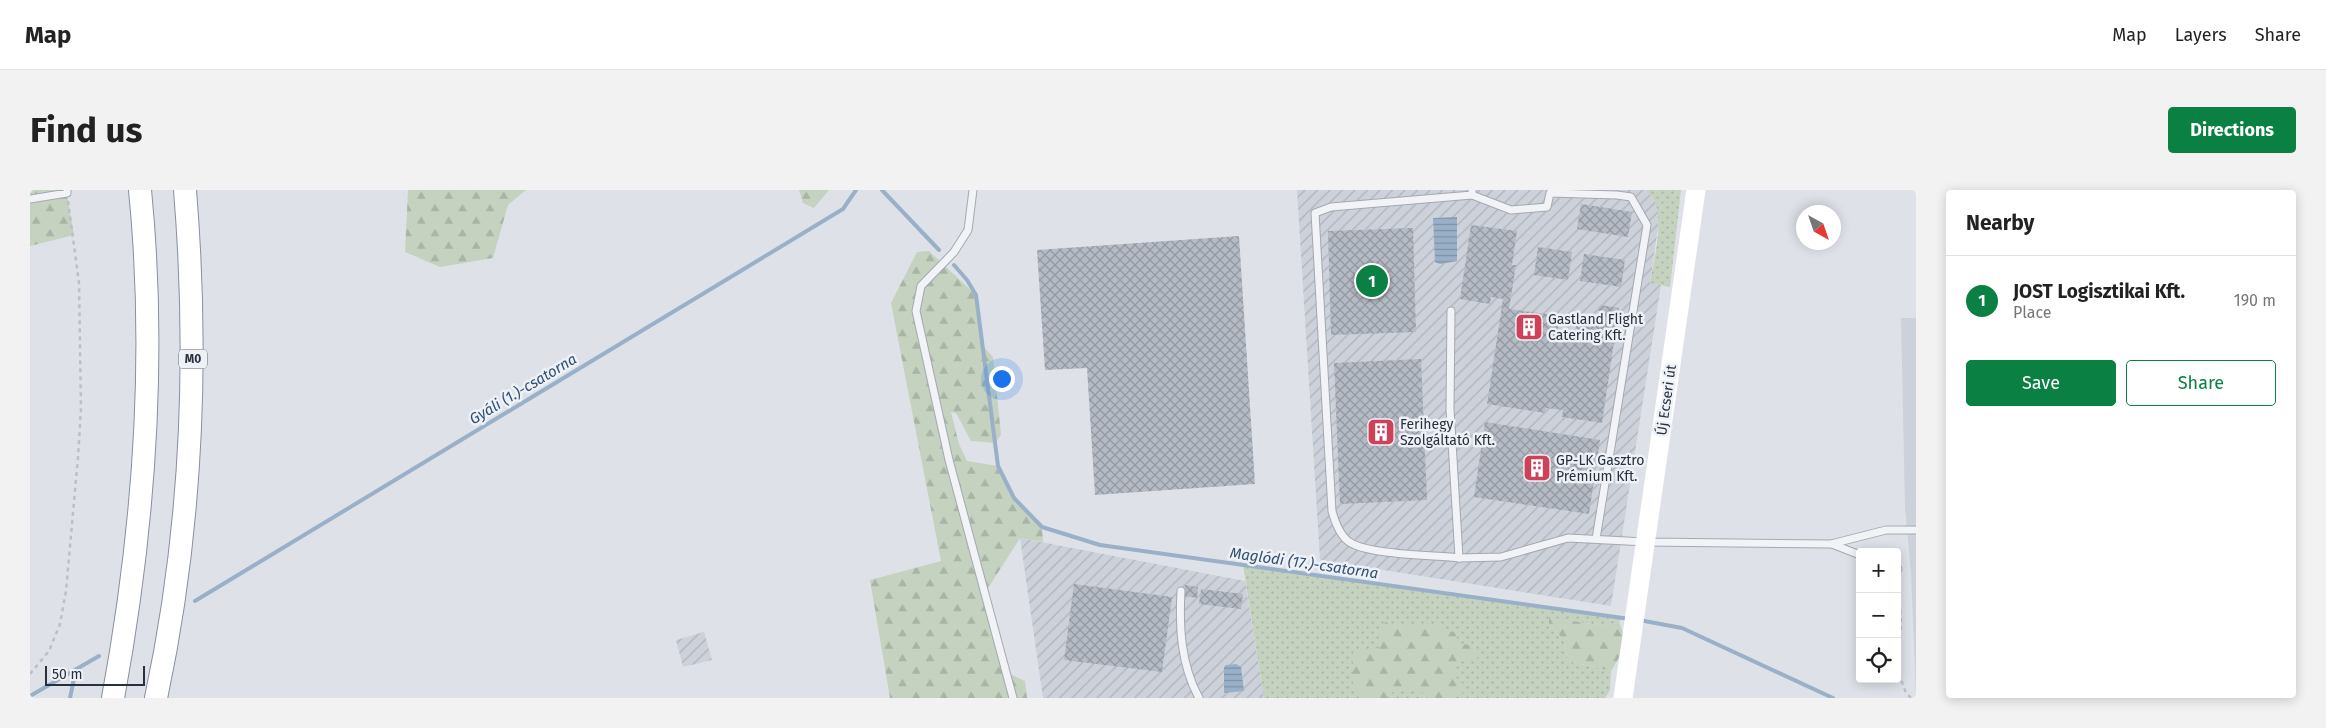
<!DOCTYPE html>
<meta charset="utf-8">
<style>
:root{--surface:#fff;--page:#f2f2f2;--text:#222;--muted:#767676;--line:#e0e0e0;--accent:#0b8043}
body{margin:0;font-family:"Fira Sans",sans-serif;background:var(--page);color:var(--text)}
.controls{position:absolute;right:15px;bottom:15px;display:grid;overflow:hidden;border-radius:5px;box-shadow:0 2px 12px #0003}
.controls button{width:45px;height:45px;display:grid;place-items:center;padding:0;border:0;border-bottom:1px solid var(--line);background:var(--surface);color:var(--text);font:25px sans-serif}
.compass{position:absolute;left:1766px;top:15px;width:45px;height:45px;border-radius:50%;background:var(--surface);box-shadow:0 2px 12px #0003;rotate:140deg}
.scale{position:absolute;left:15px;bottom:12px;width:100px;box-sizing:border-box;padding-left:5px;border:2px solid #27303f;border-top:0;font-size:14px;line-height:18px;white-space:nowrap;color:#27303f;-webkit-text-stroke:4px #eef1f5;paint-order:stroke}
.you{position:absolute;left:971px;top:188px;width:18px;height:18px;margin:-12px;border:4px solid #fff;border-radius:50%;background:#1a73e8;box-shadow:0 0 0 8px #1a73e833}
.badge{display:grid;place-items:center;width:32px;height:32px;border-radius:50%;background:var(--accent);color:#fff;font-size:16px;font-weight:700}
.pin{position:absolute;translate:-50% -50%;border:2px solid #fff;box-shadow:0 1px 5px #0006}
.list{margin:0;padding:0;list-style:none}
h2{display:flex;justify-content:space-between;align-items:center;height:65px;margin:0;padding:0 20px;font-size:21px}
h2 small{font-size:16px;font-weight:400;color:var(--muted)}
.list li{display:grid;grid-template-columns:32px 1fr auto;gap:15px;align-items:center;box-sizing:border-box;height:90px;padding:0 20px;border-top:1px solid var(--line)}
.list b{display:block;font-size:19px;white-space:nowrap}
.list p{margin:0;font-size:16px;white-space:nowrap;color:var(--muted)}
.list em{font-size:16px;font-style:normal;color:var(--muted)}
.actions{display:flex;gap:10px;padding:15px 20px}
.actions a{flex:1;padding:11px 0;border:1px solid var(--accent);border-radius:5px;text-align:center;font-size:18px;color:var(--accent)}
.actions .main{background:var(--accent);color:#fff}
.icon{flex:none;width:28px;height:28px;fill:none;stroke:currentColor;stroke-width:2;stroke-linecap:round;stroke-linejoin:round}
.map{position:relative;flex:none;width:1886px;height:508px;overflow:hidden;border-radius:5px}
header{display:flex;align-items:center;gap:30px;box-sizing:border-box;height:70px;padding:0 25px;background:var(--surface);border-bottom:1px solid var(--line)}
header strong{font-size:24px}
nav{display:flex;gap:28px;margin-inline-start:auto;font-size:18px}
.intro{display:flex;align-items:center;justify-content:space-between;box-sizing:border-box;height:120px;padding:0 30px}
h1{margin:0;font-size:35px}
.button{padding:12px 22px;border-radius:5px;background:var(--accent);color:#fff;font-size:18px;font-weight:700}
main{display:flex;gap:30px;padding:0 30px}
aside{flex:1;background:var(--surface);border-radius:5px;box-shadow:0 2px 12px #0003}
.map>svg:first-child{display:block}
.built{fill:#ccd1da}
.industrial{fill:url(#industrial-furrows)}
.grass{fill:url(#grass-dots)}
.forest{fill:url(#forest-firs)}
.water{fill:url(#water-rules)}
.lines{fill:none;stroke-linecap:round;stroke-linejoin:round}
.stream{stroke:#99b0c8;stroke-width:4}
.building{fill:url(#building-cross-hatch)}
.service-casing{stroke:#a3a9b2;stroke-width:9}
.trunk-casing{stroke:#86909f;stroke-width:24}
.path{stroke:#bcc0c6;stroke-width:2.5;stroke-dasharray:4 4;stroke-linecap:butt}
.service{stroke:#f1f3f6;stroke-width:7}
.secondary{stroke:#fff;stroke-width:19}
.trunk{stroke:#fff;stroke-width:22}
.labels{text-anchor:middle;stroke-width:5;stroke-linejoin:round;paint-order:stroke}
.shield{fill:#eef1f5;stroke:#636a76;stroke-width:1}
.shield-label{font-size:12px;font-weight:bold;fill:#27303f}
.poi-label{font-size:14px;fill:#27303f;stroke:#eef1f5;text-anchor:start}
.street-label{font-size:14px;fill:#27303f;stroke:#eef1f5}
.water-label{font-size:15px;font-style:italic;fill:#314f73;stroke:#eef1f5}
</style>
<header>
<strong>Map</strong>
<nav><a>Map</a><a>Layers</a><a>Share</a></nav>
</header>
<div class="intro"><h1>Find us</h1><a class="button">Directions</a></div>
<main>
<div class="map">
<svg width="1886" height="508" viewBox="0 0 1886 508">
<defs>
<pattern id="industrial-furrows" width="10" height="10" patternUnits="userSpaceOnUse" patternTransform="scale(1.25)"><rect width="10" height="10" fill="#ccd1da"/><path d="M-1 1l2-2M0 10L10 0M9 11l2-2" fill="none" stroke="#afb4bc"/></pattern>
<pattern id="grass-dots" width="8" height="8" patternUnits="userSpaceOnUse" patternTransform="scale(1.25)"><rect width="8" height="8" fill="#c4d2bf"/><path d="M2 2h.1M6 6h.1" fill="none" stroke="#a8b5a5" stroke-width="1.8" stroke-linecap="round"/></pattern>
<pattern id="forest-firs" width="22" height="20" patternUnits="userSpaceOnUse" patternTransform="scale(1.25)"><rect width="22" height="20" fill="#c4d2bf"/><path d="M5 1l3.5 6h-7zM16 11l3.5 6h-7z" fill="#a8b5a5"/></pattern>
<pattern id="water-rules" width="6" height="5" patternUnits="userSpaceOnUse" patternTransform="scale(1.25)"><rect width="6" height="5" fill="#99b0c8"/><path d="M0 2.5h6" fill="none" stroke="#7d90a4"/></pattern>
<pattern id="building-cross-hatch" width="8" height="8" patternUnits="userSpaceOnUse" patternTransform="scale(1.25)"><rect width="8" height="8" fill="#b5bbc5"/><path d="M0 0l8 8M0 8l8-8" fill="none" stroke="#9398a1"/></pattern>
</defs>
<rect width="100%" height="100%" fill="#dee2e8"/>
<path class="built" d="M 1871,128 L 1886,128 L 1886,507 L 1881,383 L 1875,317 Z"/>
<g class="industrial">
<path d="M 1267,0 L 1616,0 L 1619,2 L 1627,15 L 1629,30 L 1620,93 L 1631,95 L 1581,416 L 1290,370 Z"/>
<path d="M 990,348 L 1215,391 L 1234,508 L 1013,508 Z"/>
<path d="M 674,442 L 682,470 L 653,477 L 646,450 Z"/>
</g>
<g class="grass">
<path d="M 1616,0 L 1651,0 L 1640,97 L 1620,93 C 1624,67 1639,18 1616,0 Z"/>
<path d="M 1213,375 L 1592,428 L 1589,432 L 1574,436 L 1520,428 L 1519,437 L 1534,449 L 1538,471 L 1581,481 L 1580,500 L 1575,508 L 1234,508 Z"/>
</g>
<g class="forest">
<path d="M 0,0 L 36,0 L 44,45 L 0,56 Z"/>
<path d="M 378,0 L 496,0 L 478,15 L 463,68 L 410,77 L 375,62 Z"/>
<path d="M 769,0 L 799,0 L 784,18 L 773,13 Z"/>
<path d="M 899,61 L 946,105 L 952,155 L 963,167 L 971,245 L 965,253 L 941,251 L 926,223 L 921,222 L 929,254 L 937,271 L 968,276 L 984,308 L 1012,337 L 1013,352 L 990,348 L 955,403 L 976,482 L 995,491 L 997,508 L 860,508 L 840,390 L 911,371 L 861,113 L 887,62 Z"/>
<path d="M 1519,427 L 1573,436 L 1589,432 C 1598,452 1593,463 1581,481 L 1538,471 L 1534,449 L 1519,437 Z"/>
<path d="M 1356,432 L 1377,437 L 1402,434 L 1425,443 L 1428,453 L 1445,456 L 1448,468 L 1427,472 L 1425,488 L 1435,495 L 1432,504 L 1423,508 L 1398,508 L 1390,501 L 1365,500 L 1356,508 L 1332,508 L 1323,494 L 1323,462 L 1349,458 L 1349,438 Z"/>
</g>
<g class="water">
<path d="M 1427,27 L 1427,71 L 1410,74 L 1405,72 L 1403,28 Z"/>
<path d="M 1206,474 L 1211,477 L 1214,501 L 1194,503 L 1194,477 L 1196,475 Z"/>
</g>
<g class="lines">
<g class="stream">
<path d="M 852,0 L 909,60"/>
<path d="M 924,75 L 937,90 L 946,105 L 968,276 L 984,308 L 1012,337 L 1070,355 L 1600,429"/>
<path d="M 165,411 L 813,19 L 826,0"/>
<path d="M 1609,430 L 1652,438 L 1803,508"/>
<path d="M 0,506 L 69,466"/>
<path d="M 40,508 L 46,479"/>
</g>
</g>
<g class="building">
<path d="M 1551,14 L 1602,22 L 1598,47 L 1547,39 Z"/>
<path d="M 1441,35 L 1487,41 L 1482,75 L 1486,75 L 1479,119 L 1530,126 L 1528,140 L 1545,143 L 1547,130 L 1567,133 L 1570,115 L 1589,118 L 1572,233 L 1532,227 L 1533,220 L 1516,218 L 1515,223 L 1457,214 L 1473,109 L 1461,107 L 1460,114 L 1430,109 Z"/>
<path d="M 1383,38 L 1386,142 L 1301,145 L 1298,41 Z"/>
<path d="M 1209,46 L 1225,294 L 1065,305 L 1057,178 L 1015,180 L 1007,60 Z"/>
<path d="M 1508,57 L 1542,62 L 1538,90 L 1504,85 Z"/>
<path d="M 1554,64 L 1595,70 L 1591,97 L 1550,91 Z"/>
<path d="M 1391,169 L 1397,310 L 1310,314 L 1304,173 Z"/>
<path d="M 1455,232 L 1570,250 L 1559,324 L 1444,307 Z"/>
<path d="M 1044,394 L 1142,407 L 1132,482 L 1034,470 Z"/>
<path d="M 1155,395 L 1168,397 L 1167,408 L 1154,406 Z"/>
<path d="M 1171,399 L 1213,404 L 1211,419 L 1169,414 Z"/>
</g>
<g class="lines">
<defs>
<g id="service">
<path d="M 943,0 L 938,40 L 924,62 L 891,96 L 886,121 L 919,270 L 983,508"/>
<path d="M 1442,5 L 1481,20 L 1517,17 L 1520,3 L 1587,5 L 1601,7 L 1617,35 L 1566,349"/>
<path d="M 0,9 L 37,3 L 37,0"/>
<path d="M 1421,121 L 1420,219 L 1429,368 L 1471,367 L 1538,348 L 1616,352 L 1801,354 L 1856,340 L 1886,340"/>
<path d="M 1802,354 L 1830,365"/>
<path d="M 1429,368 C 1404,365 1335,365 1318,351 C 1309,344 1305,332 1302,321 L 1285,23 L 1301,17 L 1442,5 L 1442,0"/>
<path d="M 1867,379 L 1868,379"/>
<path d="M 1151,401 C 1149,438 1151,475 1169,508"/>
</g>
<g id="trunk">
<path d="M 83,508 C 114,340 127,170 110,0"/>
<path d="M 126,508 C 162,340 169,171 155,0"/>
</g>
</defs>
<use href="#service" class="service-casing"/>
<use href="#trunk" class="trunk-casing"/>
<g class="path">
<path d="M 1868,388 L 1871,433 L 1867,479 L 1876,503 L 1881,508"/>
<path d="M 0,484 L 19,461 L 30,434 L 36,401 L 48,267 L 51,219 L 49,93 L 38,11"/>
</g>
<use href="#service" class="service"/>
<path class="secondary" d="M 1593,508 L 1666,0"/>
<use href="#trunk" class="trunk"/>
</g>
<defs>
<symbol id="building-square" viewBox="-11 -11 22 22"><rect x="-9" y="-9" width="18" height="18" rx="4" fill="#ce4259" stroke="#eef1f5"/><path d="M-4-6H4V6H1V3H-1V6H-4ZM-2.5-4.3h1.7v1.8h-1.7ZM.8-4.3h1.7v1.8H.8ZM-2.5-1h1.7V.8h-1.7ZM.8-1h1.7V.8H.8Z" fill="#fff"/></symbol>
</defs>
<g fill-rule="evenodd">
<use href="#building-square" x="1483" y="121" width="32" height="32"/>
<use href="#building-square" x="1335" y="226" width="32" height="32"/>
<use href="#building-square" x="1491" y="262" width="32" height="32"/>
</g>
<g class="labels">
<rect class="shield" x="149" y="159.5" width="28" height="19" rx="4"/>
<g class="shield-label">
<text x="163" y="173">M0</text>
</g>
<g class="poi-label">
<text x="1518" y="134">Gastland Flight<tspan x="1518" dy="16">Catering Kft.</tspan></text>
<text x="1370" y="239">Ferihegy<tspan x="1370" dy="16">Szolgáltató Kft.</tspan></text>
<text x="1526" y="275">GP-LK Gasztro<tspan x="1526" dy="16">Prémium Kft.</tspan></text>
</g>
<g class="street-label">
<text transform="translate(1636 210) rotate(-82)" y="5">Új Ecseri út</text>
</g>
<g class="water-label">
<text transform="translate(493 199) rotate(-31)" y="5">Gyáli (1.)-csatorna</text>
<text transform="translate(1274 373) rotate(8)" y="5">Maglódi (17.)-csatorna</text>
</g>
</g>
</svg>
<div class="controls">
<button>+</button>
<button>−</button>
<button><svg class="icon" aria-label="locate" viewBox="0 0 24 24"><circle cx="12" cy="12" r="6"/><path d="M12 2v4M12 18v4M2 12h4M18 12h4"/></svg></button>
</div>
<svg class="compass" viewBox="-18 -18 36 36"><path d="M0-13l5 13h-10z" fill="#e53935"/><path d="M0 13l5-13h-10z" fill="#767676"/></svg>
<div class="scale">50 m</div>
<div class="you"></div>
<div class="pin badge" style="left:1342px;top:91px">1</div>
</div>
<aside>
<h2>Nearby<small></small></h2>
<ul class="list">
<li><span class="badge">1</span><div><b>JOST Logisztikai Kft.</b><p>Place</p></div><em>190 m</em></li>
</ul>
<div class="actions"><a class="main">Save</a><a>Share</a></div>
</aside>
</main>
